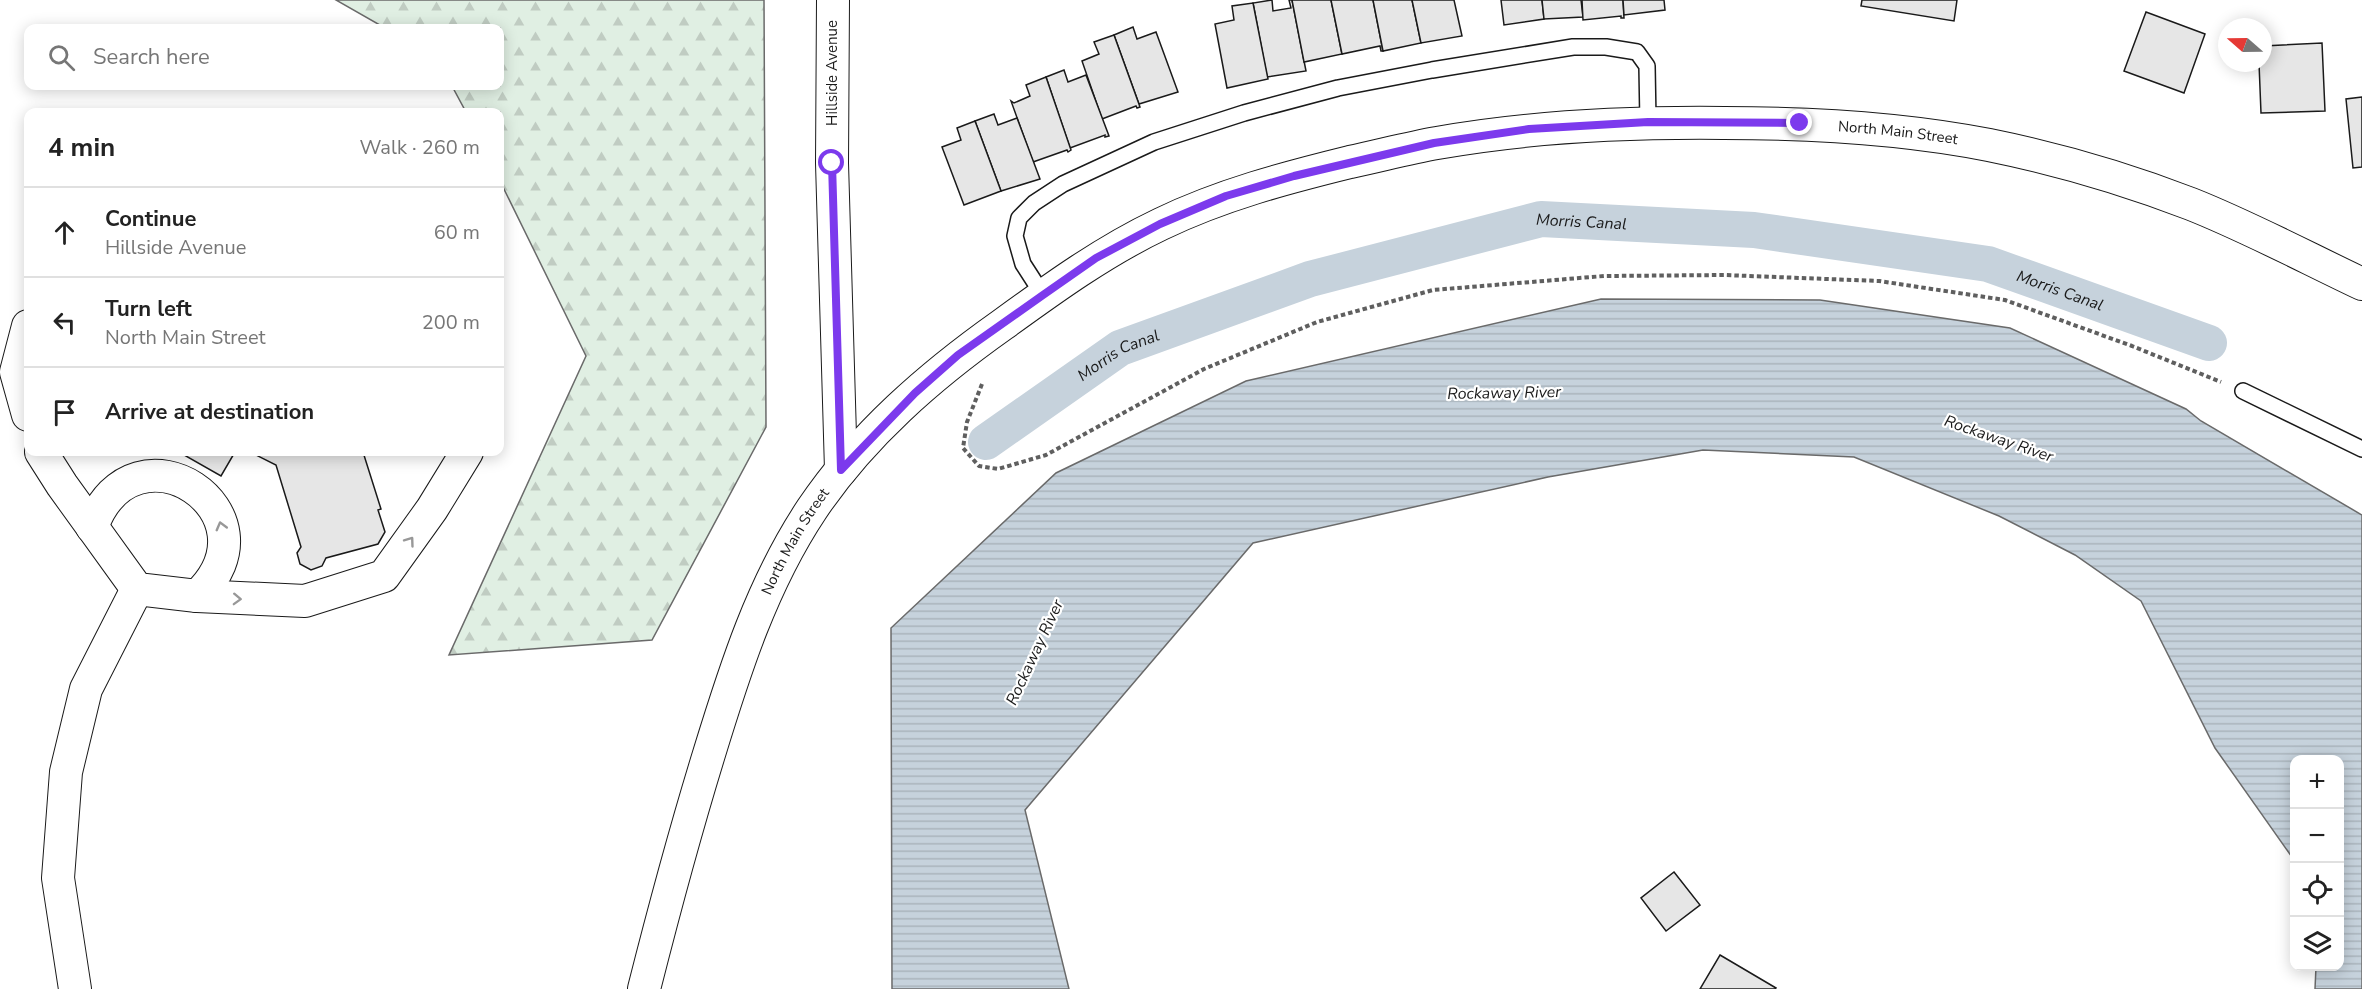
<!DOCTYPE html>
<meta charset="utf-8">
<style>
:root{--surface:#fff;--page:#f6f6f6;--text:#222;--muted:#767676;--line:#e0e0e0}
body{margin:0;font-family:"Nunito Sans",sans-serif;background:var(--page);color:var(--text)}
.controls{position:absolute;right:18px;bottom:18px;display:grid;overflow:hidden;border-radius:12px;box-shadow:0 3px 15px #0003}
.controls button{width:54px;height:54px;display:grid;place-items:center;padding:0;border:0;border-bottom:2px solid var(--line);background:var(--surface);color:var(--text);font:30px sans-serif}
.compass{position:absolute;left:2218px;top:18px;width:54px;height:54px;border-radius:50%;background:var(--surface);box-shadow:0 3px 15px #0003;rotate:290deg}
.stop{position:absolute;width:18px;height:18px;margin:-14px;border:4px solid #7c3aed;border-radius:50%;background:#fff}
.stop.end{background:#7c3aed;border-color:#fff;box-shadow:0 2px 6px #0008}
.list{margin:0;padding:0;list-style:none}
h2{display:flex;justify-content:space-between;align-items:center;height:78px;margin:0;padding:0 24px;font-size:26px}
h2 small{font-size:20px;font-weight:400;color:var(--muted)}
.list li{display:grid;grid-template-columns:39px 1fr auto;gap:18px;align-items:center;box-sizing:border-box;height:90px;padding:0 24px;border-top:2px solid var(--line)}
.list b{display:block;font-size:22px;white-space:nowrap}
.list p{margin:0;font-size:20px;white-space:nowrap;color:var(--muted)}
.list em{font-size:20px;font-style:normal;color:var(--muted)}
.icon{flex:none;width:33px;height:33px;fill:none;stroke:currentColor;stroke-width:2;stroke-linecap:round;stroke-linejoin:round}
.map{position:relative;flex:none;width:2362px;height:989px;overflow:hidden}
.search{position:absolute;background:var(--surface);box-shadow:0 3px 15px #0003;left:24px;top:24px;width:480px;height:66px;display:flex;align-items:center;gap:15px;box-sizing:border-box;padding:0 21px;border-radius:12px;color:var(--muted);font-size:22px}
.panel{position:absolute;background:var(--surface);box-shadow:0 3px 15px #0003;left:24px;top:108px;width:480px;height:348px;border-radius:12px}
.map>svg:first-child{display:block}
.forest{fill:url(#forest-firs);stroke:#6a6a6a;stroke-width:1.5}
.water{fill:url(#water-rules);stroke:#6a6a6a;stroke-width:1.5}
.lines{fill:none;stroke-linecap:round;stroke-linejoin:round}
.canal{stroke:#c6d2dc;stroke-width:36}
.building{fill:#e6e6e6;stroke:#1a1a1a;stroke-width:1.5}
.lane-casing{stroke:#1a1a1a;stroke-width:18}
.street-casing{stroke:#1a1a1a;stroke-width:34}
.path{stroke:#5f5f5f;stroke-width:4;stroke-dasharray:4.5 3;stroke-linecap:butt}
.lane{stroke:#fff;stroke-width:15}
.street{stroke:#fff;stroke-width:32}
.oneway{stroke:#989898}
.route{stroke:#7c3aed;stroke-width:8}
.labels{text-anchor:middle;stroke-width:4.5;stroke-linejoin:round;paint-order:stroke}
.street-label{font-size:15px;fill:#1a1a1a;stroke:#fff}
.water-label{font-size:16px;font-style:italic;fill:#1a1a1a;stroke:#fff}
</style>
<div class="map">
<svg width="2362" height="989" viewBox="0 0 2362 989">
<defs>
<pattern id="forest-firs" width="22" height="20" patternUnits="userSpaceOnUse" patternTransform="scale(1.5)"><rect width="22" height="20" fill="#e0efe3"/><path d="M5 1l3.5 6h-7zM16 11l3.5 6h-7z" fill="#c0ccc2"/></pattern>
<pattern id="water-rules" width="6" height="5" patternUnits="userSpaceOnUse" patternTransform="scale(1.5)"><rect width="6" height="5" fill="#c6d2dc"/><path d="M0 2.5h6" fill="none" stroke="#aab4bc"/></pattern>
</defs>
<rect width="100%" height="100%" fill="#fff"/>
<path class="forest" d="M 336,0 L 764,0 L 766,427 L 652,640 L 449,655 L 586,356 L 500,181 L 500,112 L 466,112 L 452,86 L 500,86 L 500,28 L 385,28 Z"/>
<path class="water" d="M 1601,299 L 1820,300 L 2010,328 L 2186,409 L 2201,421 L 2362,515 L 2362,989 L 2315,989 L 2316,967 L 2340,966 L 2340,760 L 2294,760 L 2294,860 L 2215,748 L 2141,601 L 2075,555 L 1999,516 L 1854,457 L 1703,450 L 1548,477 L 1253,543 L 1025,810 L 1069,989 L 892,989 L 891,628 L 1056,473 L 1246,381 Z"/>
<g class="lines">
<path class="canal" id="s1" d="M 986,442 L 1120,348 L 1310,279 L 1541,219 L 1754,230 L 1988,264 L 2209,343"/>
</g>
<g class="building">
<path d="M 1272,0 L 1273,11 L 1291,8 L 1289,0 L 1292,0 L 1306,71 L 1267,77 L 1253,3 Z"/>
<path d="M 1292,0 L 1331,0 L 1342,54 L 1304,62 Z"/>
<path d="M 1331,0 L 1373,0 L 1383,51 L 1381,51 L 1380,46 L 1342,54 Z"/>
<path d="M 1373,0 L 1412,0 L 1421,43 L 1383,51 Z"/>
<path d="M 1412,0 L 1454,0 L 1462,36 L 1421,43 Z"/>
<path d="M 1501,0 L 1542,0 L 1544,19 L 1504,25 Z"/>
<path d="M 1542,0 L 1581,0 L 1583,17 L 1544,19 Z"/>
<path d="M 1582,0 L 1623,0 L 1624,18 L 1621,18 L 1621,16 L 1583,20 Z"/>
<path d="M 1623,0 L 1664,0 L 1665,10 L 1624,15 Z"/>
<path d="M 1862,0 L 1957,0 L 1954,21 L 1861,6 Z"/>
<path d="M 1253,3 L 1268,79 L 1227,88 L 1215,24 L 1234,20 L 1232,6 Z"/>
<path d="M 2146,12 L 2205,34 L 2184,93 L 2124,71 Z"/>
<path d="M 1133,27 L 1137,39 L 1156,32 L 1178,92 L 1139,104 L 1114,35 Z"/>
<path d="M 1114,35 L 1140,107 L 1137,108 L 1136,106 L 1102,119 L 1082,61 L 1099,54 L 1094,42 Z"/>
<path d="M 2322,43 L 2325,111 L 2261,113 L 2259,63 L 2263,63 L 2263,46 Z"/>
<path d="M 1064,70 L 1068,82 L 1086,75 L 1109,136 L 1105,137 L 1105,135 L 1070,148 L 1046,77 Z"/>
<path d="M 1046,77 L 1071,150 L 1068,152 L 1067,150 L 1033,162 L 1011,101 L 1014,103 L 1030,96 L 1026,85 Z"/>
<path d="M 2362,97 L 2362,167 L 2353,168 L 2346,99 Z"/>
<path d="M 994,114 L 998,125 L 1017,118 L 1040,179 L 1001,191 L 975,121 Z"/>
<path d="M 975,121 L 1001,191 L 964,205 L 942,147 L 961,140 L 957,128 Z"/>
<path d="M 185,452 L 235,452 L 221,476 L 184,455 Z"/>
<path d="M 250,452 L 363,452 L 381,509 L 378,510 L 385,532 L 378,544 L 326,558 L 322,566 L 311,570 L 300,564 L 297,553 L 301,547 L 276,465 Z"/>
<path d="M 1674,872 L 1700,905 L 1666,931 L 1641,898 Z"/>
<path d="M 1720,955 L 1776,988 L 1775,989 L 1700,989 Z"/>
</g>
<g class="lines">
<defs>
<g id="lane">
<path d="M 1043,295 L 1023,264 L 1015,236 L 1019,218 L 1034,203 L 1063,184 L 1154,142 L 1244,113 L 1338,88 L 1432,70 L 1573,47 L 1606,47 L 1637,52 L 1647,66 L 1648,122"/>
<path d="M 2243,391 L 2362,449"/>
</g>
<g id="street">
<path d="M 833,0 L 832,163 L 841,470"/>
<path d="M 28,326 L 16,372 L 28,415"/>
<path d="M 41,452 L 62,485 L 137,589 L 197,596 L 305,601 L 384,576 L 432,509 L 467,452"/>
<path d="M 92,527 C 134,413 285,513 197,596"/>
<path d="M 75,989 L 58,878 L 66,772 L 86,689 L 137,589"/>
<path id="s2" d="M 644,989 C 664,910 685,832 709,754 C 735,669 762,584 812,509 C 862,435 930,376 1002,325 C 1053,288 1104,251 1161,224 C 1221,195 1285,178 1350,162 C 1379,156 1408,148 1437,143 C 1532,126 1628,122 1724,123 C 1813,123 1902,128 1989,145 C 2058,159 2126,179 2191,204 C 2249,227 2305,257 2362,284"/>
</g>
</defs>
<use href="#lane" class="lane-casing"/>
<use href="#street" class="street-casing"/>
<path class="path" d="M 982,384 L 967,422 L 963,448 L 979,466 L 998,469 L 1046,455 L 1204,369 L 1317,322 L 1433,290 L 1604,276 L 1724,275 L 1879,281 L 2005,300 L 2132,346 L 2221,382"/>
<use href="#lane" class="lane"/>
<use href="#street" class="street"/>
</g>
<defs><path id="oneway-chevron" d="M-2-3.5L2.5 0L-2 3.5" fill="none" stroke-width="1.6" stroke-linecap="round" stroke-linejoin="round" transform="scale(1.5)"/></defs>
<g class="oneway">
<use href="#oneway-chevron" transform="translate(221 526) rotate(-105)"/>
<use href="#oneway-chevron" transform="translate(410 541) rotate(-54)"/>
<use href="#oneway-chevron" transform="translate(237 599) rotate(2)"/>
</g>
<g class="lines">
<path class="route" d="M 832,163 L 841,470 L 915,393 L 958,355 L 1043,295 L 1096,258 L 1160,224 L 1226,196 L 1294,176 L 1434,143 L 1529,129 L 1648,122 L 1800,123"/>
</g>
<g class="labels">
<g class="street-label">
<text transform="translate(832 73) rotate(-90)" y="5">Hillside Avenue</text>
<text dy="5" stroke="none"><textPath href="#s2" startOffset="1716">North Main Street</textPath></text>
<text dy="5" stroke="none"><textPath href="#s2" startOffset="474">North Main Street</textPath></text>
</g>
<g class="water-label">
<text dy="6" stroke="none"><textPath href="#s1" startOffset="645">Morris Canal</textPath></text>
<text dy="6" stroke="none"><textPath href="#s1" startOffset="1131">Morris Canal</textPath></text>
<text dy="6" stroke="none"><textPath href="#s1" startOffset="159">Morris Canal</textPath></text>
<text transform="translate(1504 392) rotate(-1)" y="6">Rockaway River</text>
<text transform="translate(1999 438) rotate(19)" y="6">Rockaway River</text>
<text transform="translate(1034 652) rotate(-65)" y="6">Rockaway River</text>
</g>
</g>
</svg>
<div class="controls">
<button>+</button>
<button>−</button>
<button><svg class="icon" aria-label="locate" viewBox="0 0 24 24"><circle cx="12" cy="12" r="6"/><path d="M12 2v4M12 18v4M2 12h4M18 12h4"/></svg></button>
<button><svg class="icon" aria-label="layers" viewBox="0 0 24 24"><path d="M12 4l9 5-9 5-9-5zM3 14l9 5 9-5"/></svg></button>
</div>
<svg class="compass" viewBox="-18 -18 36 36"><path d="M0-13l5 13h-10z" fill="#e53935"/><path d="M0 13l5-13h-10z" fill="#767676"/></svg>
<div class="stop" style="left:832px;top:163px"></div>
<div class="stop end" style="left:1800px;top:123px"></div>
<div class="search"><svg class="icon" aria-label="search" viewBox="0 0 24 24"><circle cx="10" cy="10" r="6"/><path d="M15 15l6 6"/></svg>Search here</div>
<section class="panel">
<h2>4 min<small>Walk · 260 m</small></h2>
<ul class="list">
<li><svg class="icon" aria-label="ahead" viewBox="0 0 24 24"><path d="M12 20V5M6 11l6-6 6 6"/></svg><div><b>Continue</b><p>Hillside Avenue</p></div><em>60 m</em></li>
<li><svg class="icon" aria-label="left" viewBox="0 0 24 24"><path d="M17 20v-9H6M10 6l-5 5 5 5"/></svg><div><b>Turn left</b><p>North Main Street</p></div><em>200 m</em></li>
<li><svg class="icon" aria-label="arrive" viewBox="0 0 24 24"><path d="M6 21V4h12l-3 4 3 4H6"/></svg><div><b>Arrive at destination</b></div></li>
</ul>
</section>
</div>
